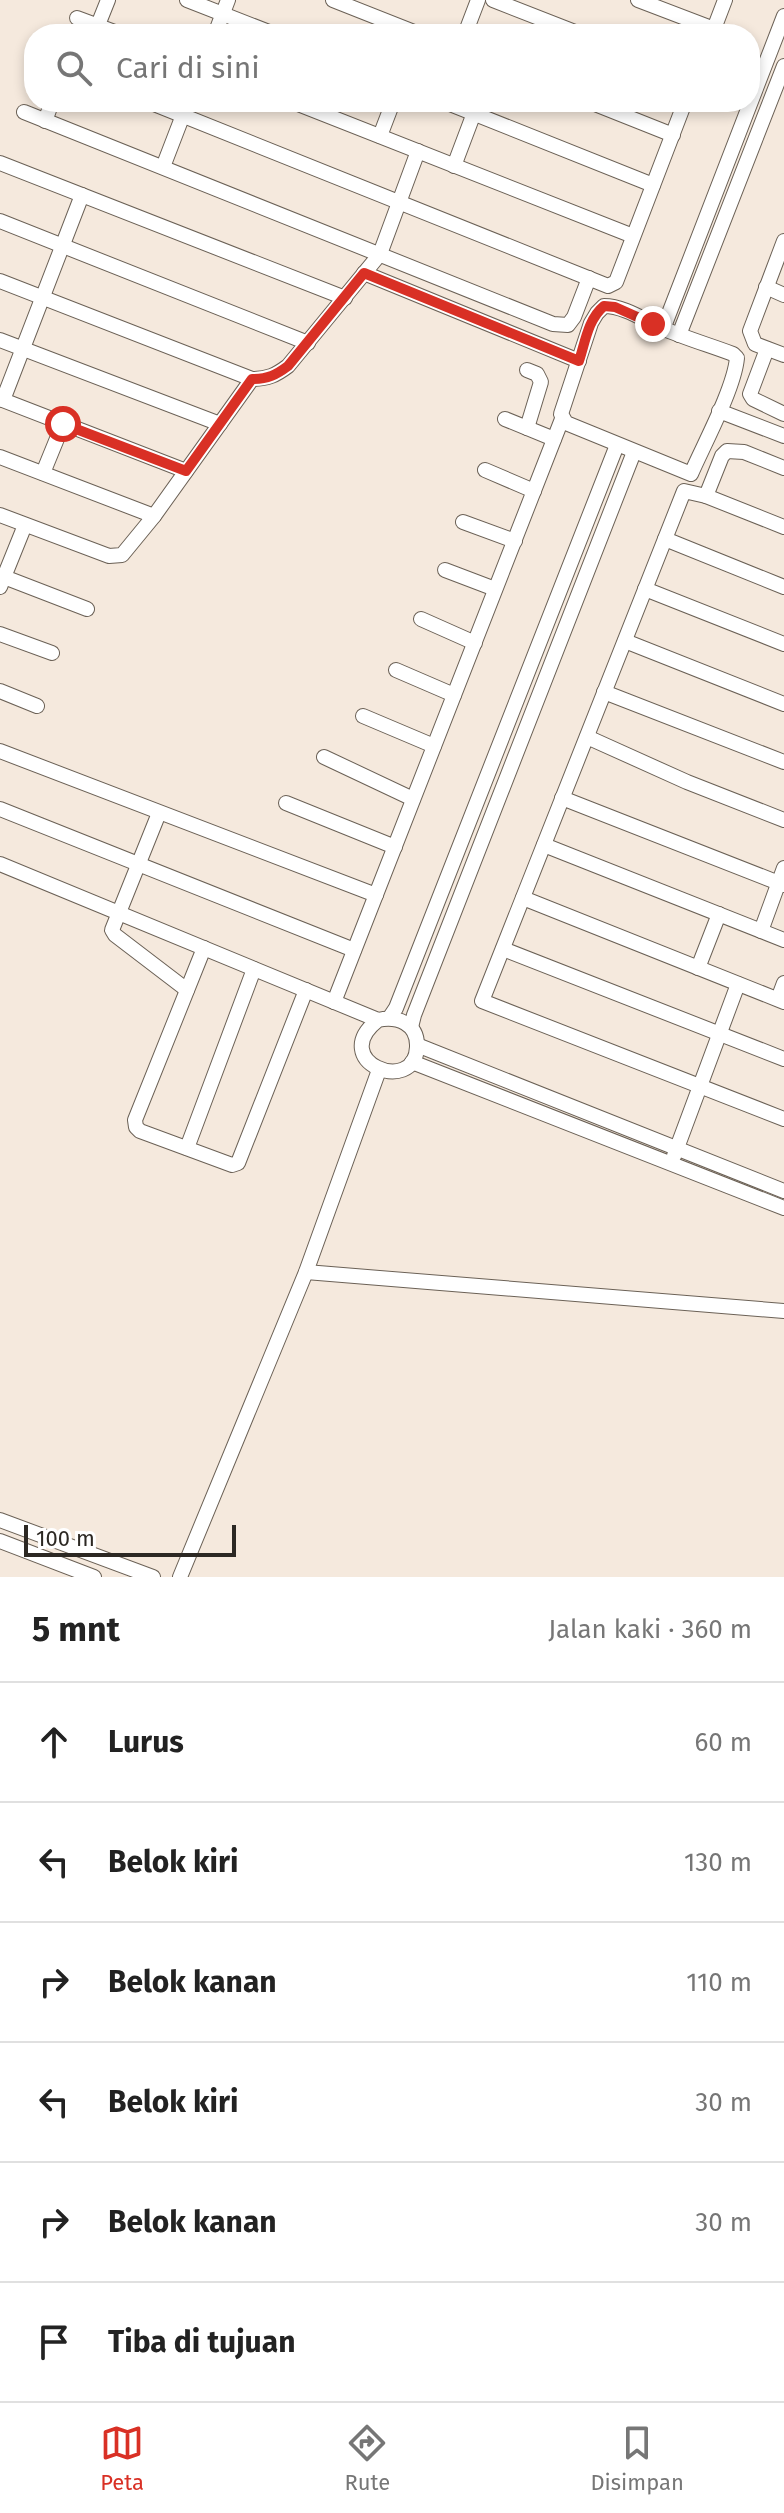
<!DOCTYPE html>
<html lang="id">
<meta charset="utf-8">
<style>
:root{--surface:#fff;--page:#f6f6f6;--text:#222;--muted:#767676;--line:#e0e0e0;--accent:#d93025}
body{margin:0;font-family:"Fira Sans",sans-serif;background:var(--page);color:var(--text)}
.scale{position:absolute;left:24px;bottom:20px;width:212px;box-sizing:border-box;padding-left:8px;border:4px solid #2c2823;border-top:0;font-size:22px;line-height:28px;white-space:nowrap;color:#2c2823;-webkit-text-stroke:6px #fff;paint-order:stroke}
.stop{position:absolute;width:24px;height:24px;margin:-18px;border:6px solid #d93025;border-radius:50%;background:#fff}
.stop.end{background:#d93025;border-color:#fff;box-shadow:0 2px 8px #0008}
.list{margin:0;padding:0;list-style:none}
h2{display:flex;justify-content:space-between;align-items:center;height:104px;margin:0;padding:0 32px;font-size:34px}
h2 small{font-size:26px;font-weight:400;color:var(--muted)}
.list li{display:grid;grid-template-columns:52px 1fr auto;gap:24px;align-items:center;box-sizing:border-box;height:120px;padding:0 32px;border-top:2px solid var(--line)}
.list b{display:block;font-size:30px;white-space:nowrap}
.list em{font-size:26px;font-style:normal;color:var(--muted)}
.icon{flex:none;width:44px;height:44px;fill:none;stroke:currentColor;stroke-width:2;stroke-linecap:round;stroke-linejoin:round}
.map{position:relative;flex:none;width:784px;height:1577px;overflow:hidden}
.search{position:absolute;background:var(--surface);box-shadow:0 4px 12px #0003;left:24px;right:24px;top:24px;height:88px;display:flex;align-items:center;gap:20px;box-sizing:border-box;padding:0 28px;border-radius:32px;color:var(--muted);font-size:30px}
.sheet{height:824px;background:var(--surface)}
nav{display:flex;justify-content:space-around;align-items:center;box-sizing:border-box;height:112px;border-top:2px solid var(--line);background:var(--surface);font-size:22px;color:var(--muted)}
nav a{display:grid;justify-items:center;gap:4px}
nav .on{color:var(--accent)}
.map>svg:first-child{display:block}
.lines{fill:none;stroke-linecap:round;stroke-linejoin:round}
.minor-casing{stroke:#6b6156;stroke-width:16}
.minor{stroke:#fff;stroke-width:14}
.route{stroke:#d93025;stroke-width:10}
</style>
<div class="map">
<svg width="784" height="1577" viewBox="0 0 784 1577">
<rect width="100%" height="100%" fill="#f5e9dd"/>
<g class="lines">
<defs>
<g id="minor">
<path d="M 187,0 L 274,34"/>
<path d="M 333,0 L 419,34"/>
<path d="M 493,0 L 580,34"/>
<path d="M 638,0 L 714,29"/>
<path d="M 77,18 L 120,34"/>
<path d="M 98,25 L 108,0"/>
<path d="M 215,34 L 228,0"/>
<path d="M 465,34 L 478,0"/>
<path d="M 712,34 L 725,0"/>
<path d="M 149,102 L 608,286 L 616,282 L 685,102"/>
<path d="M 293,102 L 633,236"/>
<path d="M 445,102 L 653,185"/>
<path d="M 590,102 L 673,135"/>
<path d="M 24,112 L 553,324 L 568,325 L 574,317 L 589,278"/>
<path d="M 45,121 L 52,102"/>
<path d="M 380,136 L 393,102"/>
<path d="M 0,163 L 345,298"/>
<path d="M 454,166 L 474,113"/>
<path d="M 163,167 L 188,102"/>
<path d="M 0,221 L 308,343"/>
<path d="M 784,241 L 750,331 L 755,344 L 784,355"/>
<path d="M 364,273 L 579,361"/>
<path d="M 0,281 L 252,379 C 268,379 276,375 288,366 L 380,254 L 418,151"/>
<path d="M 766,287 L 784,295"/>
<path d="M 604,306 C 624,306 644,320 662,328 C 685,338 709,345 733,354 L 737,358 C 734,389 704,444 691,474 L 566,423 L 561,414 L 591,323 L 597,313 Z"/>
<path d="M 663,329 L 784,16"/>
<path d="M 679,335 L 784,66"/>
<path d="M 0,340 L 220,424"/>
<path d="M 767,349 L 750,394 L 753,399 L 784,414"/>
<path d="M 527,370 L 537,374 L 541,382 L 527,428"/>
<path d="M 0,399 L 186,471"/>
<path d="M 3,400 L 82,195"/>
<path d="M 719,411 L 784,436"/>
<path d="M 505,419 L 554,439"/>
<path d="M 0,457 L 154,516"/>
<path d="M 485,470 L 534,491"/>
<path d="M 43,473 L 63,424"/>
<path d="M 706,496 L 722,456 L 727,451 L 744,452 L 784,468"/>
<path d="M 0,515 L 109,556 L 122,555 L 154,516 L 252,379"/>
<path d="M 463,522 L 515,541"/>
<path d="M 784,527 L 706,496 L 684,491 L 482,1001 L 784,1119"/>
<path d="M 665,539 L 784,587"/>
<path d="M 445,570 L 495,589"/>
<path d="M 4,577 L 87,609"/>
<path d="M 0,587 L 25,525"/>
<path d="M 645,589 L 784,644"/>
<path d="M 421,619 L 475,643"/>
<path d="M 0,634 L 52,653"/>
<path d="M 625,641 L 784,704"/>
<path d="M 396,670 L 454,695"/>
<path d="M 0,691 L 37,706"/>
<path d="M 604,692 L 784,762"/>
<path d="M 363,716 L 434,746"/>
<path d="M 587,737 L 687,782 L 784,820"/>
<path d="M 0,751 L 376,895"/>
<path d="M 324,757 L 413,799"/>
<path d="M 562,798 L 784,885"/>
<path d="M 286,803 L 395,847"/>
<path d="M 0,809 L 354,950"/>
<path d="M 159,813 L 112,930 L 115,935 L 187,990"/>
<path d="M 544,845 L 784,940"/>
<path d="M 0,864 L 378,1020 C 397,1016 418,1023 417,1047 C 415,1097 326,1061 378,1020"/>
<path d="M 523,898 L 784,1002"/>
<path d="M 761,931 L 784,868"/>
<path d="M 204,948 L 135,1120 L 136,1127 L 140,1131 L 232,1165 L 238,1163 L 306,990"/>
<path d="M 503,949 L 784,1059"/>
<path d="M 698,968 L 719,914"/>
<path d="M 778,999 L 784,983"/>
<path d="M 334,1002 L 562,419"/>
<path d="M 390,1017 L 396,1008 L 617,445"/>
<path d="M 411,1027 L 414,1015 L 634,452"/>
<path d="M 417,1045 L 784,1191"/>
<path d="M 412,1062 L 784,1208"/>
<path d="M 187,1148 L 254,969"/>
<path d="M 674,1156 L 738,984"/>
<path d="M 306,1272 L 784,1311"/>
<path d="M 0,1520 L 153,1577"/>
<path d="M 0,1541 L 94,1577"/>
<path d="M 180,1577 L 306,1272 L 379,1070"/>
</g>
</defs>
<use href="#minor" class="minor-casing"/>
<use href="#minor" class="minor"/>
</g>
<g class="lines">
<path class="route" d="M 63,424 L 186,471 L 252,379 C 268,379 276,375 288,366 L 364,273 L 579,361 C 585,343 588,319 604,306 L 615,307 L 653,324"/>
</g>
</svg>
<div class="scale">100 m</div>
<div class="stop" style="left:63px;top:424px"></div>
<div class="stop end" style="left:653px;top:324px"></div>
<div class="search"><svg class="icon" aria-label="search" viewBox="0 0 24 24"><circle cx="10" cy="10" r="6"/><path d="M15 15l6 6"/></svg>Cari di sini</div>
</div>
<section class="sheet">
<h2>5 mnt<small>Jalan kaki · 360 m</small></h2>
<ul class="list">
<li><svg class="icon" aria-label="ahead" viewBox="0 0 24 24"><path d="M12 20V5M6 11l6-6 6 6"/></svg><div><b>Lurus</b></div><em>60 m</em></li>
<li><svg class="icon" aria-label="left" viewBox="0 0 24 24"><path d="M17 20v-9H6M10 6l-5 5 5 5"/></svg><div><b>Belok kiri</b></div><em>130 m</em></li>
<li><svg class="icon" aria-label="right" viewBox="0 0 24 24"><path d="M7 20v-9h11M14 6l5 5-5 5"/></svg><div><b>Belok kanan</b></div><em>110 m</em></li>
<li><svg class="icon" aria-label="left" viewBox="0 0 24 24"><path d="M17 20v-9H6M10 6l-5 5 5 5"/></svg><div><b>Belok kiri</b></div><em>30 m</em></li>
<li><svg class="icon" aria-label="right" viewBox="0 0 24 24"><path d="M7 20v-9h11M14 6l5 5-5 5"/></svg><div><b>Belok kanan</b></div><em>30 m</em></li>
<li><svg class="icon" aria-label="arrive" viewBox="0 0 24 24"><path d="M6 21V4h12l-3 4 3 4H6"/></svg><div><b>Tiba di tujuan</b></div></li>
</ul>
</section>
<nav>
<a class="on"><svg class="icon" aria-label="map" viewBox="0 0 24 24"><path d="M3 6l6-2 6 2 6-2v14l-6 2-6-2-6 2zM9 4v14M15 6v14"/></svg>Peta</a>
<a><svg class="icon" aria-label="directions" viewBox="0 0 24 24"><path d="M12 3l9 9-9 9-9-9zM9 14v-3h6M13 9l2 2-2 2"/></svg>Rute</a>
<a><svg class="icon" aria-label="saved" viewBox="0 0 24 24"><path d="M7 4h10v16l-5-4-5 4z"/></svg>Disimpan</a>
</nav>
